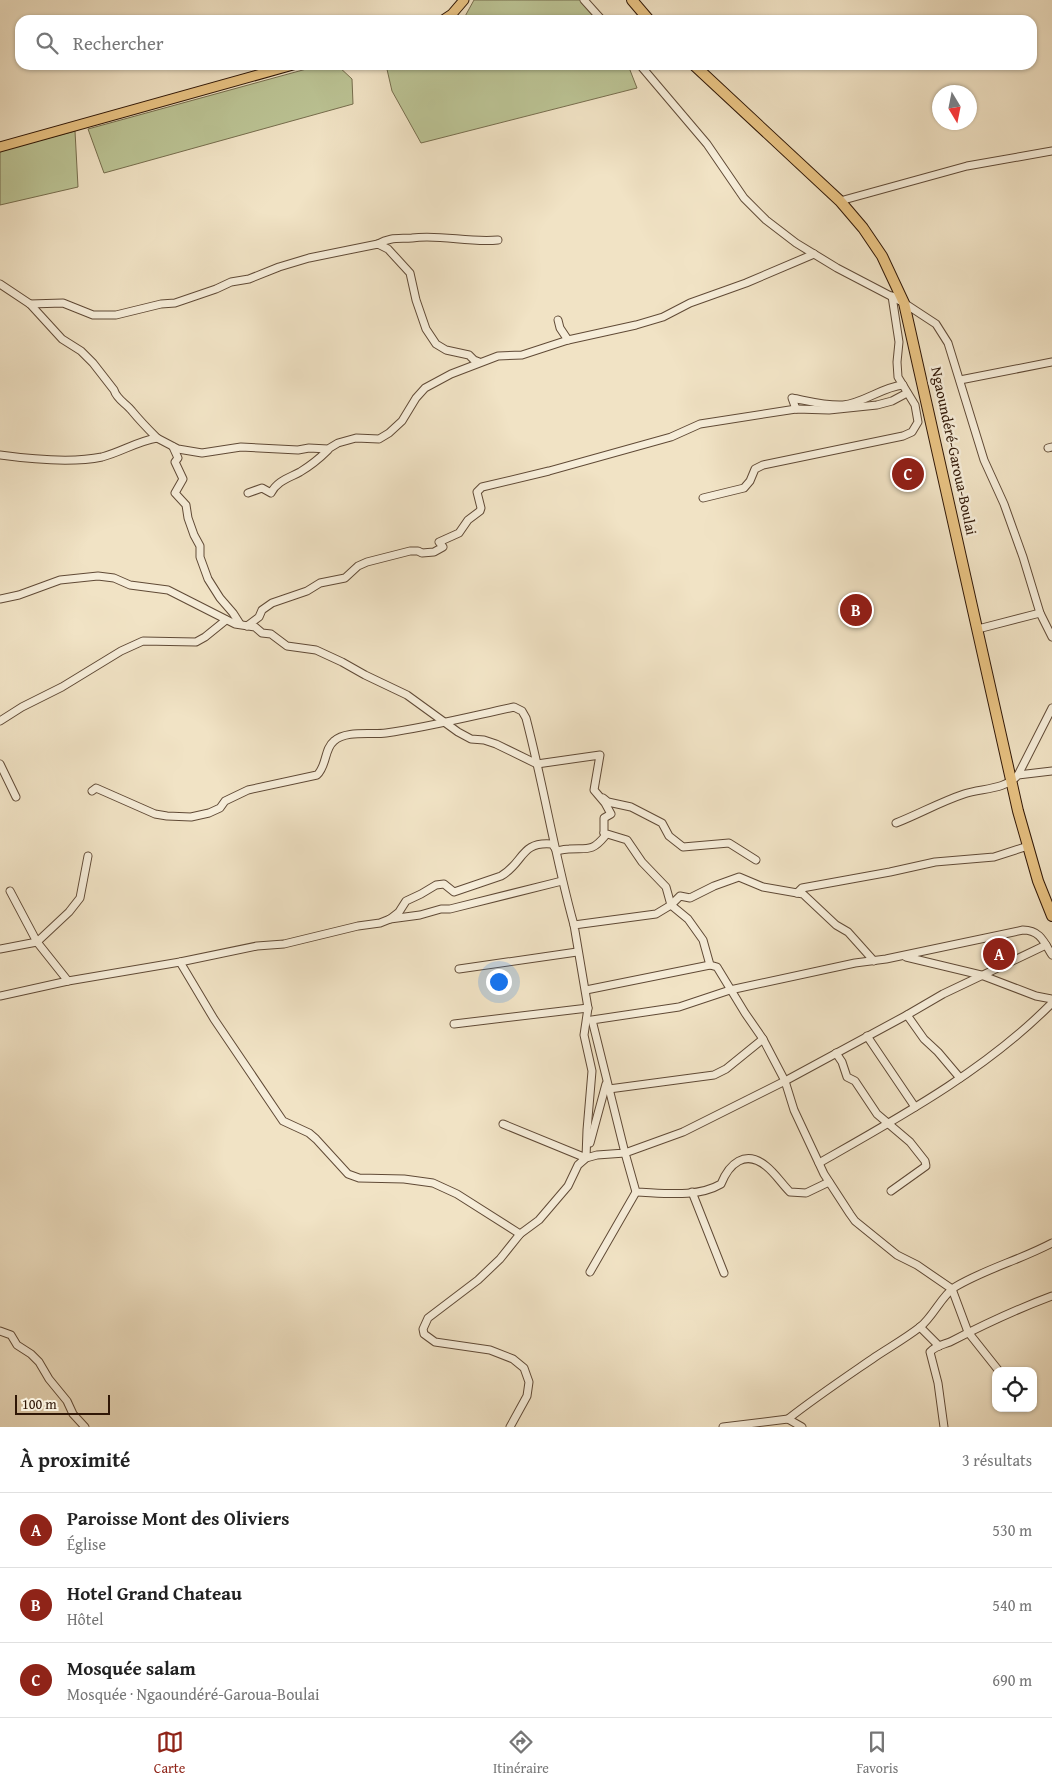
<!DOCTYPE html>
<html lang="fr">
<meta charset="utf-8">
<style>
:root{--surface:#fff;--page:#f2f2f2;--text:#222;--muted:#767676;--line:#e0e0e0;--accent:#8f2418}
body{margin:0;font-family:"Gentium Book Plus",serif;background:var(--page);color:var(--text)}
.controls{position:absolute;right:15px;bottom:15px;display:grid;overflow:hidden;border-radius:10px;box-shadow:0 1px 4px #0004}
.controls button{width:45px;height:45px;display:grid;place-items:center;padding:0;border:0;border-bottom:1px solid var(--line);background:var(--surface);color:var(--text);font:25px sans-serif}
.compass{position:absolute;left:932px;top:85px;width:45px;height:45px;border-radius:50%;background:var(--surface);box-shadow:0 1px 4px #0004;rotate:170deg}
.scale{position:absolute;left:15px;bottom:12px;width:95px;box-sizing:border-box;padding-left:5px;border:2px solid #301706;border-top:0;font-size:14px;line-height:18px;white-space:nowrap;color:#301706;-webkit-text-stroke:4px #f6edd9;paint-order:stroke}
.you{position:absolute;left:498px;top:981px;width:18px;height:18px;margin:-12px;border:4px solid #fff;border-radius:50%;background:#1a73e8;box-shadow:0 0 0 8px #1a73e833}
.badge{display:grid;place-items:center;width:32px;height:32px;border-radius:50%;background:var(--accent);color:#fff;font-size:16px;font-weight:700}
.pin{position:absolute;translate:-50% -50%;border:2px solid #fff;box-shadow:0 1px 5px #0006}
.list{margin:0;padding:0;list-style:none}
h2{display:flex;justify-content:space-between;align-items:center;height:65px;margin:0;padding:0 20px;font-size:21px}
h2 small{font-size:16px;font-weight:400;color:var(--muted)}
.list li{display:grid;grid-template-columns:32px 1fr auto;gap:15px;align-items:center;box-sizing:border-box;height:75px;padding:0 20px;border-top:1px solid var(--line)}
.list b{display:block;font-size:19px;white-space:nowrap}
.list p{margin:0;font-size:16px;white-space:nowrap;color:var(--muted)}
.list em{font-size:16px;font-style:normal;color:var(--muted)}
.icon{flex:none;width:28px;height:28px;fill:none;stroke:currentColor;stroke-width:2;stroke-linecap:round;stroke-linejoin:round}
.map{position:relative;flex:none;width:1052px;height:1427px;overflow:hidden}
.search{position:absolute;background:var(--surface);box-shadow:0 1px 4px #0004;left:15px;right:15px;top:15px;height:55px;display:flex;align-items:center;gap:12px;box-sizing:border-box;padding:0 18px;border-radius:15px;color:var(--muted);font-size:19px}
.sheet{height:290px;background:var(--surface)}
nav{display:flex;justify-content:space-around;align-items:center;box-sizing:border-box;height:70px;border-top:1px solid var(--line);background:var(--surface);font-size:14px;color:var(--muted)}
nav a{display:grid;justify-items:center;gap:2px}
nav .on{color:var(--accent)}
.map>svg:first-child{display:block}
.green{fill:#bbc394;stroke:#766d4d}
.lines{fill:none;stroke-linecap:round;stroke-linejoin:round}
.minor-casing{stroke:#604a36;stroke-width:9}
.major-casing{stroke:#301706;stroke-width:11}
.highway-casing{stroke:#301706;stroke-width:12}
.minor{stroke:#f6edd9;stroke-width:7}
.major{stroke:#e8c282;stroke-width:9}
.highway{stroke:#e8c282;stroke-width:10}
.labels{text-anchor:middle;stroke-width:5;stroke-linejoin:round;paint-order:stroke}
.street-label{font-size:15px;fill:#301706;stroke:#f6edd9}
</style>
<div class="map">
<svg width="1052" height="1427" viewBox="0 0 1052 1427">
<rect width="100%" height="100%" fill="#f1e3c5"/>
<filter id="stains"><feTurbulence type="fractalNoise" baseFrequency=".004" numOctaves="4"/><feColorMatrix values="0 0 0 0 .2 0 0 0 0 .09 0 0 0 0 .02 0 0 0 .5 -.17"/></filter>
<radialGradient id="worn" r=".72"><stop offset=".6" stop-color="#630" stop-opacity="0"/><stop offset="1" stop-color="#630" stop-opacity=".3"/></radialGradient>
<g class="green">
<path d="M 474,0 L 586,0 L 600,20 L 463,20 Z"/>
<path d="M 321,65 L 337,65 L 352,79 L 353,104 L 104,173 L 88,129 Z"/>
<path d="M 386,65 L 628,65 L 637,88 L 421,143 L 392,91 Z"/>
<path d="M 75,131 L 78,187 L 0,205 L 0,151 Z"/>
</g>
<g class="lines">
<defs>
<g id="minor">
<path d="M 584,0 L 602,20"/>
<path d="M 640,65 L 707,144 L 744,198 L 766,220 L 796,243 L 837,268 L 904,303 L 936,324 L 948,343 L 984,460 L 1004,504 L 1023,557 L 1040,613 L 1052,637"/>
<path d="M 840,201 L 967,166 L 1052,151"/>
<path d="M 378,244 C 390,237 399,239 412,238 C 440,234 469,243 498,240"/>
<path d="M 0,284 L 30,304 L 62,339 L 81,351 L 93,363 L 114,390 C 117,400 126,403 132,411 C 141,422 147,428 157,438"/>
<path d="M 30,304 L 63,303 L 93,315 L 116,315 L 161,304 L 175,303 L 216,289 L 231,282 L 249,279 L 279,267 L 309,258 L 378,244 L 388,249 L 410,273 L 416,300 L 426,329 L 436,344 L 446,350 L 469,355 L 474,360 L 479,362"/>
<path d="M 558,320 L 560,328 L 568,340"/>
<path d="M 960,380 L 1052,362"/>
<path d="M 796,409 L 792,398 C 808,401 826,406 843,405 C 864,403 882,387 903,385"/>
<path d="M 173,447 L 178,458 L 175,462 L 183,479 L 175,493 L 186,505 L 188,518 L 194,535 L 200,546 L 200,557 L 208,579 L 220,598 L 233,613 L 240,624"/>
<path d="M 1048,448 L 1052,447"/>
<path d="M 0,455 C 29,459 73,463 102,457 C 121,452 138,441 157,438 L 178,449 L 202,453 L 241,447 L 298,450 L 309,448 L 328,449 L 338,443 L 356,438 L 379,439 L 389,433 L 402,421 L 416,398 L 425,388 L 451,374 L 498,356 L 522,355 L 568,340 L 636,325 L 663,317 L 690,303 L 746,283 L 814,254"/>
<path d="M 248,493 L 262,488 L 271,493 C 277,481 289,478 300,472 C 310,466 320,458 328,450"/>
<path d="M 703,498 L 744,488 L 750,481 L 755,469 L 763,465 L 903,436 L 912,432 L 918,422 L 915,405 L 898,377 L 897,362 L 899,342 L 892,296"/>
<path d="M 0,599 L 19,595 L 60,580 L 98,576 L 114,578 L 130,585 L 168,590 L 235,624 L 255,627 L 262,633 L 271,634 L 287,646 L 316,650 L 342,662 L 365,675 L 407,695 L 458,732 L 471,739 L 484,740 L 496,744 L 537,764 L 600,755 L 594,790 L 605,803 L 611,814 L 604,818 L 604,833 L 627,840 L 642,862 L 666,887 L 671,905 L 688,919 L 703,940 L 710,965 L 717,967 L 745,1013 L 763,1039 L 785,1081 L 794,1110 L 824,1174 L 850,1214 L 855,1221 L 897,1255 L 917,1265 L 952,1289 L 968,1332 L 999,1371"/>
<path d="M 247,626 L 259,617 L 262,610 L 272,603 L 307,591 L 320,583 L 345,578 L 358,566 L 367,562 L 410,551 L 418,551 L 422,553 L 434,552 L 443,547 L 439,542 L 459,533 L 468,520 L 480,511 L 481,508 L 477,492 L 482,487 L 549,471 L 671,437 L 700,424 L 796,409 L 829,410 L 877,405 L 892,401 L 907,393"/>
<path d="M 978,629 L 1040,613"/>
<path d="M 0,721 L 22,707 L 62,687 L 121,651 L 143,641 L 196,642 L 205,637 L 226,620"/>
<path d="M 0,764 L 16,797"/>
<path d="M 1018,775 L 1052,708"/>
<path d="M 92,791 L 96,788 L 155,814 L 167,816 L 191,817 L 209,813 L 220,808 L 225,801 L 248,790 L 317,775 C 327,766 324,749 334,741 C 346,730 371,735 386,733 C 429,727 472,716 514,707 L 522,711 L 526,718 C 544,787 555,857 574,925"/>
<path d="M 603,798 L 608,802 L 631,807 L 662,823 L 669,836 L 683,847 L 729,843 L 756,860"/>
<path d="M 896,823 C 919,814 940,802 964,794 C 982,788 1005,790 1018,775 L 1052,771"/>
<path d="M 10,891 L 37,942 L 68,981"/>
<path d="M 797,893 L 802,888 L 890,872 L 935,862 L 994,857 L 1028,846"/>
<path d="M 390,919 L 420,915 L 441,909 L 450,909 L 562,881"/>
<path d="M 0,949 L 37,942 L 69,912 L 80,898 L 88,856"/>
<path d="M 906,957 L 981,975 L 1036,996 L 1052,999"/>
<path d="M 180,962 L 214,1019 L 283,1121 L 309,1133 L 316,1139 L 348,1174 L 359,1178 L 404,1179 L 433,1183 L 457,1194 L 520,1234"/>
<path d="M 459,969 L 577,952"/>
<path d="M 586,990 L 710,965"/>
<path d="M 0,996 L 68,981 L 180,962 L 257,946 L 284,944 L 358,926 L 380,923 L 390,919 L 399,912 L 406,901 L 421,894 L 436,885 L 444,884 L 454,892 L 501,876 C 524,863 520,841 552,844 L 557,851 C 561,850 565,849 569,849 C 588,848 592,852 605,836 L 604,833"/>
<path d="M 907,1015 L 924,1039 L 938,1052 L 960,1078"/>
<path d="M 454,1024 L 588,1008"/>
<path d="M 867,1036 L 915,1107"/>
<path d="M 836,1053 L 842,1062 L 847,1077 L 855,1081 L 877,1114 L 910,1142 L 925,1161 L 926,1166 L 891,1191"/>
<path d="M 609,1089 L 714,1075 L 726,1069 L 763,1039"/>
<path d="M 503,1124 L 586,1158 L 587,1130 L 592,1071 L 584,1035 L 588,1008 L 574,925 L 656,914 L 671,905 L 680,896 L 690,898 L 714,886 L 739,877 L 763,887 L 803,894 L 836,925 L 848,932 L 874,961"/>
<path d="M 590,1143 L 606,1084"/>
<path d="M 819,1163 C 900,1117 986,1070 1052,1003"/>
<path d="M 829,1182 L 806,1193 L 790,1192 C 782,1184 775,1173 766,1166 C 745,1149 729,1164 721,1184 C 697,1198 664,1193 636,1192 L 625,1153 L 683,1132 L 785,1081 L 907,1015 L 943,994 L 1046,945"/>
<path d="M 692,1192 L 724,1273"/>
<path d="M 590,1272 L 636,1192"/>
<path d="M 920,1327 L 939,1346"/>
<path d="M 0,1331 L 11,1335 L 17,1345 L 31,1354 L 39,1362 L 49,1379 L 67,1401 L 73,1414 L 85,1427"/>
<path d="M 788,1419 C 816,1397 846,1377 875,1357 C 890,1347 906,1338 920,1327 C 933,1317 942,1295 955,1287 C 985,1269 1020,1260 1052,1243"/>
<path d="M 510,1427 L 527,1396 L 529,1382 L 524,1368 L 513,1359 L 490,1350 L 435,1342 L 424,1334 L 423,1329 L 428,1318 L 478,1280 L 500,1259 L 520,1234 L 539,1220 L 568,1186 L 578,1165 L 586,1158 L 597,1155 L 625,1153 L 592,1020 L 679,1007 L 730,990 L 855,963 L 886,959 L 1023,930 C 1040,930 1044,942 1052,955"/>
<path d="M 723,1427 L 788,1419 L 802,1427"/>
<path d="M 944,1427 L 938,1383 L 930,1352 C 935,1346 942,1345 950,1342 C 983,1325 1017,1309 1052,1296"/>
</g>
<g id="major">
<path d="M 443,20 L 452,14 L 464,0"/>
<path d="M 0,147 L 293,65"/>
</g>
<g id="highway">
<path d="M 632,0 L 649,20"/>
<path d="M 694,65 L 840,201 L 863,228 L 882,256 L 904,303 L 1018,811 L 1038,881 L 1052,916"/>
</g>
</defs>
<use href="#minor" class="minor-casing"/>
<use href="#major" class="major-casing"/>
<use href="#highway" class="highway-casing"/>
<use href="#minor" class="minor"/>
<use href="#major" class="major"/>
<use href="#highway" class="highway"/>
</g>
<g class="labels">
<g class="street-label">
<text transform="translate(954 451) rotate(78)" y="5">Ngaoundéré-Garoua-Boulai</text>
</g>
</g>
<rect width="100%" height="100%" filter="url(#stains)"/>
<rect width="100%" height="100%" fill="url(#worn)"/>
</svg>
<div class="controls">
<button><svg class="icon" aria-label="locate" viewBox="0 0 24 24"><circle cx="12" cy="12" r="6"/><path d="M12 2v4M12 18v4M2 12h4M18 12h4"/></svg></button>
</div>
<svg class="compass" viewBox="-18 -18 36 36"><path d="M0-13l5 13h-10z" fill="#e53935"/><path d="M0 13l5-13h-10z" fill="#767676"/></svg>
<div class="scale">100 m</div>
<div class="you"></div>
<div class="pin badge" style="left:999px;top:954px">A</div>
<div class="pin badge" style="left:856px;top:610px">B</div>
<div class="pin badge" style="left:908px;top:474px">C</div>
<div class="search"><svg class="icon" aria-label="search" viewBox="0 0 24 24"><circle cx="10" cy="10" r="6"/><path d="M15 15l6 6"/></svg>Rechercher</div>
</div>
<section class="sheet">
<h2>À proximité<small>3 résultats</small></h2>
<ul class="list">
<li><span class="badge">A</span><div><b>Paroisse Mont des Oliviers</b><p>Église</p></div><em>530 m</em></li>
<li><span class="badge">B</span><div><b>Hotel Grand Chateau</b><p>Hôtel</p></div><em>540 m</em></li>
<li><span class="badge">C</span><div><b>Mosquée salam</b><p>Mosquée · Ngaoundéré-Garoua-Boulai</p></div><em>690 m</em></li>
</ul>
</section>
<nav>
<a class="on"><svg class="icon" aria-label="map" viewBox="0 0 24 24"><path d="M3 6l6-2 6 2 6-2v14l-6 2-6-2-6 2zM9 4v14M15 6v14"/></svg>Carte</a>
<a><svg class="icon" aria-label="directions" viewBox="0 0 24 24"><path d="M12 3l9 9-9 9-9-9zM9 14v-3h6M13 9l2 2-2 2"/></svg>Itinéraire</a>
<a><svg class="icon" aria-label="saved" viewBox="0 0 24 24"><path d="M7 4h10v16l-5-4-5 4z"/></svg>Favoris</a>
</nav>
